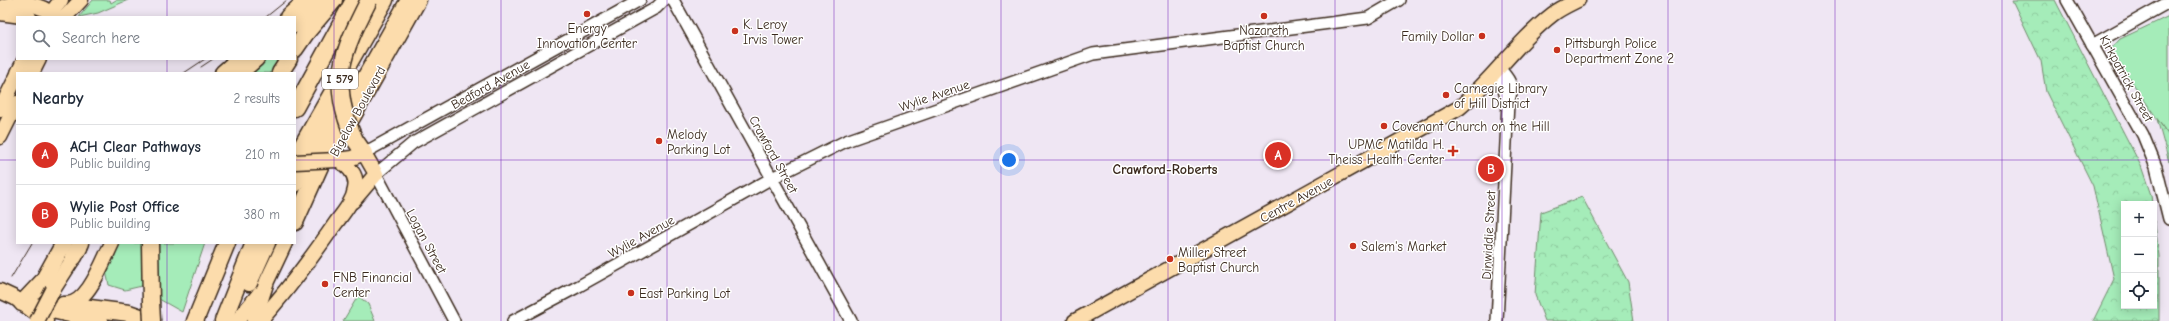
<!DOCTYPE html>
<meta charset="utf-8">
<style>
:root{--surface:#fff;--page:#f2f2f3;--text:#1f2937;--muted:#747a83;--line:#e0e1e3;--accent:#d93025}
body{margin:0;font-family:"Comic Neue",sans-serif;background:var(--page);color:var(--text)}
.controls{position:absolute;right:12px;bottom:12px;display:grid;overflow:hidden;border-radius:0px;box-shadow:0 2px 10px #0003}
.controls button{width:36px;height:36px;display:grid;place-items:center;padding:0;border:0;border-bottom:1px solid var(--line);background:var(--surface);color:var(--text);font:20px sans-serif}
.you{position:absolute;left:1009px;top:160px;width:14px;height:14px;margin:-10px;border:3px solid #fff;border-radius:50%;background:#1a73e8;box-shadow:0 0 0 6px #1a73e833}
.badge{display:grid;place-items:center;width:26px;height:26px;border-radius:50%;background:var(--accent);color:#fff;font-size:13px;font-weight:700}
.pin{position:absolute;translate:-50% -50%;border:2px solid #fff;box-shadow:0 1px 4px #0006}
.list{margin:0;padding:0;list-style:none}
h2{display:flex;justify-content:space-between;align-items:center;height:52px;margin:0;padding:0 16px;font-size:17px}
h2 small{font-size:13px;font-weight:400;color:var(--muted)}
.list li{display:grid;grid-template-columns:26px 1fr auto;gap:12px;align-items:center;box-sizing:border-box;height:60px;padding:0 16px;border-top:1px solid var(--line)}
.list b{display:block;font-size:15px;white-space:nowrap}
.list p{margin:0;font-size:13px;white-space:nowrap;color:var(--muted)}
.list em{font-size:13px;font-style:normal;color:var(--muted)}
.icon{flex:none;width:22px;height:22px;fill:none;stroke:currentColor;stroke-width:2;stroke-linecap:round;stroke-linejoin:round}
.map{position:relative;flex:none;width:2169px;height:321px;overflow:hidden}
.search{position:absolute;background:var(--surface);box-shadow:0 2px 10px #0003;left:16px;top:16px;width:280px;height:44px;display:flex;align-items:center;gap:10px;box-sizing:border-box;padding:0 14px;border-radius:0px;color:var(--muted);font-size:15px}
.panel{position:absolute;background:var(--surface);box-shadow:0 2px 10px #0003;left:16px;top:72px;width:280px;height:172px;border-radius:0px}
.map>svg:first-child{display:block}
.green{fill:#a5ecb9;stroke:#708b6c}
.forest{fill:url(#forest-crowns);stroke:#708b6c}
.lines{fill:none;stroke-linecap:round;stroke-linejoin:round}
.minor-casing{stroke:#3b2a1e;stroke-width:14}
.major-casing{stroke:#3b2a1e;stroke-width:17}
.highway-casing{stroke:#3b2a1e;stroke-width:19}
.minor{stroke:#fff;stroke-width:11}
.major{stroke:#fcdcac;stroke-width:14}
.highway{stroke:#fcdcac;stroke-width:16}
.tram{stroke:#3b2a1e;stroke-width:1}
.major-bridge-casing{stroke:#3b2a1e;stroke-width:17;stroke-linecap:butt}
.highway-bridge-casing{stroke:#3b2a1e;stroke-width:19;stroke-linecap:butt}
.major-bridge{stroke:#fcdcac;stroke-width:14}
.highway-bridge{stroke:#fcdcac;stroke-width:16}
.grid{fill:none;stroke:#7b2cbf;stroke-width:1;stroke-opacity:0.55}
.poi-dot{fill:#c8321e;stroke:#fff;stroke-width:1.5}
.labels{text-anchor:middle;stroke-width:3;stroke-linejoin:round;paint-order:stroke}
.shield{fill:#fff;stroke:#766a62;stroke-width:1}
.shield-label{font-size:12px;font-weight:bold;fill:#3b2a1e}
.poi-label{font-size:13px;fill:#3b2a1e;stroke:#fff;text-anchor:start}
.street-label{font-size:13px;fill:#3b2a1e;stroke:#fff}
.neighbourhood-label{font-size:14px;font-weight:bold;fill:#3b2a1e;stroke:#fff}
</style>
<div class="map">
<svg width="2169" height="321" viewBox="0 0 2169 321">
<defs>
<pattern id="forest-crowns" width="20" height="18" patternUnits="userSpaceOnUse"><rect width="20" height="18" fill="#a5ecb9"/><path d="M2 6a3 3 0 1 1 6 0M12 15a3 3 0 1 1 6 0" fill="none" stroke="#8fcb9f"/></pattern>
</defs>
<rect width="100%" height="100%" fill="#efe6f3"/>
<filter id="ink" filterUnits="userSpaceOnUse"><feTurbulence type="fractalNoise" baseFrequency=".025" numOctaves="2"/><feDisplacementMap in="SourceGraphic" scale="8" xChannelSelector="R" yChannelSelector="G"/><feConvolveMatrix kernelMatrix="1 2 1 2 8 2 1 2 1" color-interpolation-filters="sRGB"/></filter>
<g filter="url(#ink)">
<g class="green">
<path d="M 93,0 L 110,0 L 111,3 L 116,0 L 128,0 L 98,13 L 79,17 Z"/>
<path d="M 2169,16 L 2169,136 L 2110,50 L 2120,39 Z"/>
<path d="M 120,243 L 146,243 L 146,285 L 125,290 L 109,285 L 106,271 Z"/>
<path d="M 156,243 L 205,243 L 182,312 L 159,299 Z"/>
<path d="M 358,296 L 368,304 L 375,321 L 343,321 Z"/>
</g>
<g class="forest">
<path d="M 2012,0 L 2055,0 L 2141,166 L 2151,195 L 2152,204 L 2124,204 L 2124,306 L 2154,306 L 2154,217 L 2159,256 L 2159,321 L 2093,321 L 2114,279 L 2093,186 L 2046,92 L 2041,61 Z"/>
<path d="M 267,59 L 280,59 L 273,73 L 251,73 Z"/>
<path d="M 2157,119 L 2169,136 L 2169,162 Z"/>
<path d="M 1582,197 L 1628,282 L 1634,321 L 1545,321 L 1535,295 L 1541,212 Z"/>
</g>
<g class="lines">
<defs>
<g id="minor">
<path d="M 673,0 L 851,321"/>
<path d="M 2067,0 L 2143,135 L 2156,167 L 2169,219"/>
<path d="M 2092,45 L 2169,2"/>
<path d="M 1499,68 C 1507,77 1514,84 1510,97"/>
<path d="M 1493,74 L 1502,84 L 1508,103 L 1497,321"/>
<path d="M 364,153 L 640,0"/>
<path d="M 454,321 L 376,174 L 413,143 L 656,8 L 664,0"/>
<path d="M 513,321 L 579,286 L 772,178 L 846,141 L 886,127 L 1093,54 L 1368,18 L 1399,0"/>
</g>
<g id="major">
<path d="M 0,8 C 19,0 40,3 56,17"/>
<path d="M 0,13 L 29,17"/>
<path d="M 48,17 L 61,0"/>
<path d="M 65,17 L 81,0"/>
<path d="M 295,26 L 325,0"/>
<path d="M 18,73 L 25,59"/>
<path d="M 32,73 L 39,59"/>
<path d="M 241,73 L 257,59"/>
<path d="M 0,110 L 17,76"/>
<path d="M 0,137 L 17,103"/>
<path d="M 332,155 L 419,0"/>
<path d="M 337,160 L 352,158 L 364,153 L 376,174 L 353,201"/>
<path d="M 53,290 L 80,248"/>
<path d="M 0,291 L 15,298 L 46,321"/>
<path d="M 63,304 C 87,308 103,261 112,243"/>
<path d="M 237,321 L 259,294"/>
<path d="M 254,321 L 267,281 L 285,243"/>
<path d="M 260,321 C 287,291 312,257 335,224 C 343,213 353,202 355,189 C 358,175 349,166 337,160"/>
<path d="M 1075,321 L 1459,108 C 1493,79 1518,41 1553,14 C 1561,8 1570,4 1578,0"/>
</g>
<g id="highway">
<path d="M 288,17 L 307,0"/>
<path d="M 295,49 L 306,33 L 334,0"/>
<path d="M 223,73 L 239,59"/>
<path d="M 280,73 L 289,59"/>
<path d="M 295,108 L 354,0"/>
<path d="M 355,140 L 364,153"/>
<path d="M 295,158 L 385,0"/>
<path d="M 295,184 L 333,113"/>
<path d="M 295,222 L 338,126 L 409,0"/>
<path d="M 150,243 L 151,302"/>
<path d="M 74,257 L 81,243"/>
<path d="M 249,283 L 267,243"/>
<path d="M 26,299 L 43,281 L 64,243"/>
<path d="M 22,303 L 100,321"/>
<path d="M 66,305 L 129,313 L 152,321"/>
<path d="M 195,321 L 227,243"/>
<path d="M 223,321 L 254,243"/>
</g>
</defs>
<use href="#minor" class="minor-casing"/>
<use href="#major" class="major-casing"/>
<use href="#highway" class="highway-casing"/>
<use href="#minor" class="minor"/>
<use href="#major" class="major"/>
<use href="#highway" class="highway"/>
<g class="tram">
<path d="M 266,17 L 287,0"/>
<path d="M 201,67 L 213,59"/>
<path d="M 184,73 L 205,59"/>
<path d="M 11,278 L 32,243"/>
</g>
<defs>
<g id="major-bridge">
<path d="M 295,162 L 337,160"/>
<path d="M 37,321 L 53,290"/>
</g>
<g id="highway-bridge">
<path d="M 355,140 C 328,83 342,53 369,0"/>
<path d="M 151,302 L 152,321"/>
</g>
</defs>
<use href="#major-bridge" class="major-bridge-casing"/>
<use href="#highway-bridge" class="highway-bridge-casing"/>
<use href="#major-bridge" class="major-bridge"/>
<use href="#highway-bridge" class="highway-bridge"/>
</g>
</g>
<path class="grid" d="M 167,0 L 167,17M 334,0 L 334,321M 501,0 L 501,321M 667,0 L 667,321M 834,0 L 834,321M 1001,0 L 1001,321M 1168,0 L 1168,321M 1335,0 L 1335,321M 1502,0 L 1502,321M 1668,0 L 1668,321M 1835,0 L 1835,321M 2002,0 L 2002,321M 167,59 L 167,73M 0,160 L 17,160M 295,160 L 2169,160M 167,243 L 167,321"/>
<g class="poi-dot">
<circle cx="587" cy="14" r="4"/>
<circle cx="1264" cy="16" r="4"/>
<circle cx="735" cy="31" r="4"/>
<circle cx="1482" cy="36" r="4"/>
<circle cx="1557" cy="50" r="4"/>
<circle cx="1446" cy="95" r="4"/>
<circle cx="1384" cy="126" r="4"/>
<circle cx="659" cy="141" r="4"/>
<path d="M1451 145h4v4h4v4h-4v4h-4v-4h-4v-4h4z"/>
<circle cx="1353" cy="246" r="4"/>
<circle cx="1170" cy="259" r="4"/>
<circle cx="325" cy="284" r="4"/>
<circle cx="631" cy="293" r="4"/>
</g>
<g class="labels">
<rect class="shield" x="322" y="69" width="36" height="20" rx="3"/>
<g class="shield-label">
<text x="340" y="83">I 579</text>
</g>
<g class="poi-label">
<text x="743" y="29">K. Leroy<tspan x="743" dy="15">Irvis Tower</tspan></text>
<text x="587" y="33" text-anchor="middle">Energy<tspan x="587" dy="15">Innovation Center</tspan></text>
<text x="1264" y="35" text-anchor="middle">Nazareth<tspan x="1264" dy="15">Baptist Church</tspan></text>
<text x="1474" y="41" text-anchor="end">Family Dollar</text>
<text x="1565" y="48">Pittsburgh Police<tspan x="1565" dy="15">Department Zone 2</tspan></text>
<text x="1454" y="93">Carnegie Library<tspan x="1454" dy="15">of Hill District</tspan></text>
<text x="1392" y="131">Covenant Church on the Hill</text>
<text x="667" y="139">Melody<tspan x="667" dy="15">Parking Lot</tspan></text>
<text x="1444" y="149" text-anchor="end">UPMC Matilda H.<tspan x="1444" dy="15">Theiss Health Center</tspan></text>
<text x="1361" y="251">Salem's Market</text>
<text x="1178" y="257">Miller Street<tspan x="1178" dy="15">Baptist Church</tspan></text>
<text x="333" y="282">FNB Financial<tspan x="333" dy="15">Center</tspan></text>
<text x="639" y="298">East Parking Lot</text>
</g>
<g class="street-label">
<text transform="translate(2127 78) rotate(61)" y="5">Kirkpatrick Street</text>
<text transform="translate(490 84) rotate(-29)" y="5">Bedford Avenue</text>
<text transform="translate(934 95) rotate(-19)" y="5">Wylie Avenue</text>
<text transform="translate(357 111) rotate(-61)" y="5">Bigelow Boulevard</text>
<text transform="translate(774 154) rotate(61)" y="5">Crawford Street</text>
<text transform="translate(1296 199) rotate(-29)" y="5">Centre Avenue</text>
<text transform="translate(1488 235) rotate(-87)" y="5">Dinwiddie Street</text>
<text transform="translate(641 236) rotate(-29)" y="5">Wylie Avenue</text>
<text transform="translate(427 241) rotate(62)" y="5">Logan Street</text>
</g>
<g class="neighbourhood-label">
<text x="1165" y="174">Crawford-Roberts</text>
</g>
</g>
</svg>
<div class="controls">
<button>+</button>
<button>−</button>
<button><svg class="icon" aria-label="locate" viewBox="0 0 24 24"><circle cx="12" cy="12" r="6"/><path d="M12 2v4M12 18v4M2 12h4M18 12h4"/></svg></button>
</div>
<div class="you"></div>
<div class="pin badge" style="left:1278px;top:155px">A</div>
<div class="pin badge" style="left:1491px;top:169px">B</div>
<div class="search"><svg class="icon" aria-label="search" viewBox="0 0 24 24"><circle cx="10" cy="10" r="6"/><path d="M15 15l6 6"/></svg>Search here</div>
<section class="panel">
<h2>Nearby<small>2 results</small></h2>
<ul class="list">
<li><span class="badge">A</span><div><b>ACH Clear Pathways</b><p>Public building</p></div><em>210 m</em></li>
<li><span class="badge">B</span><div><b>Wylie Post Office</b><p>Public building</p></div><em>380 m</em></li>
</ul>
</section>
</div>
